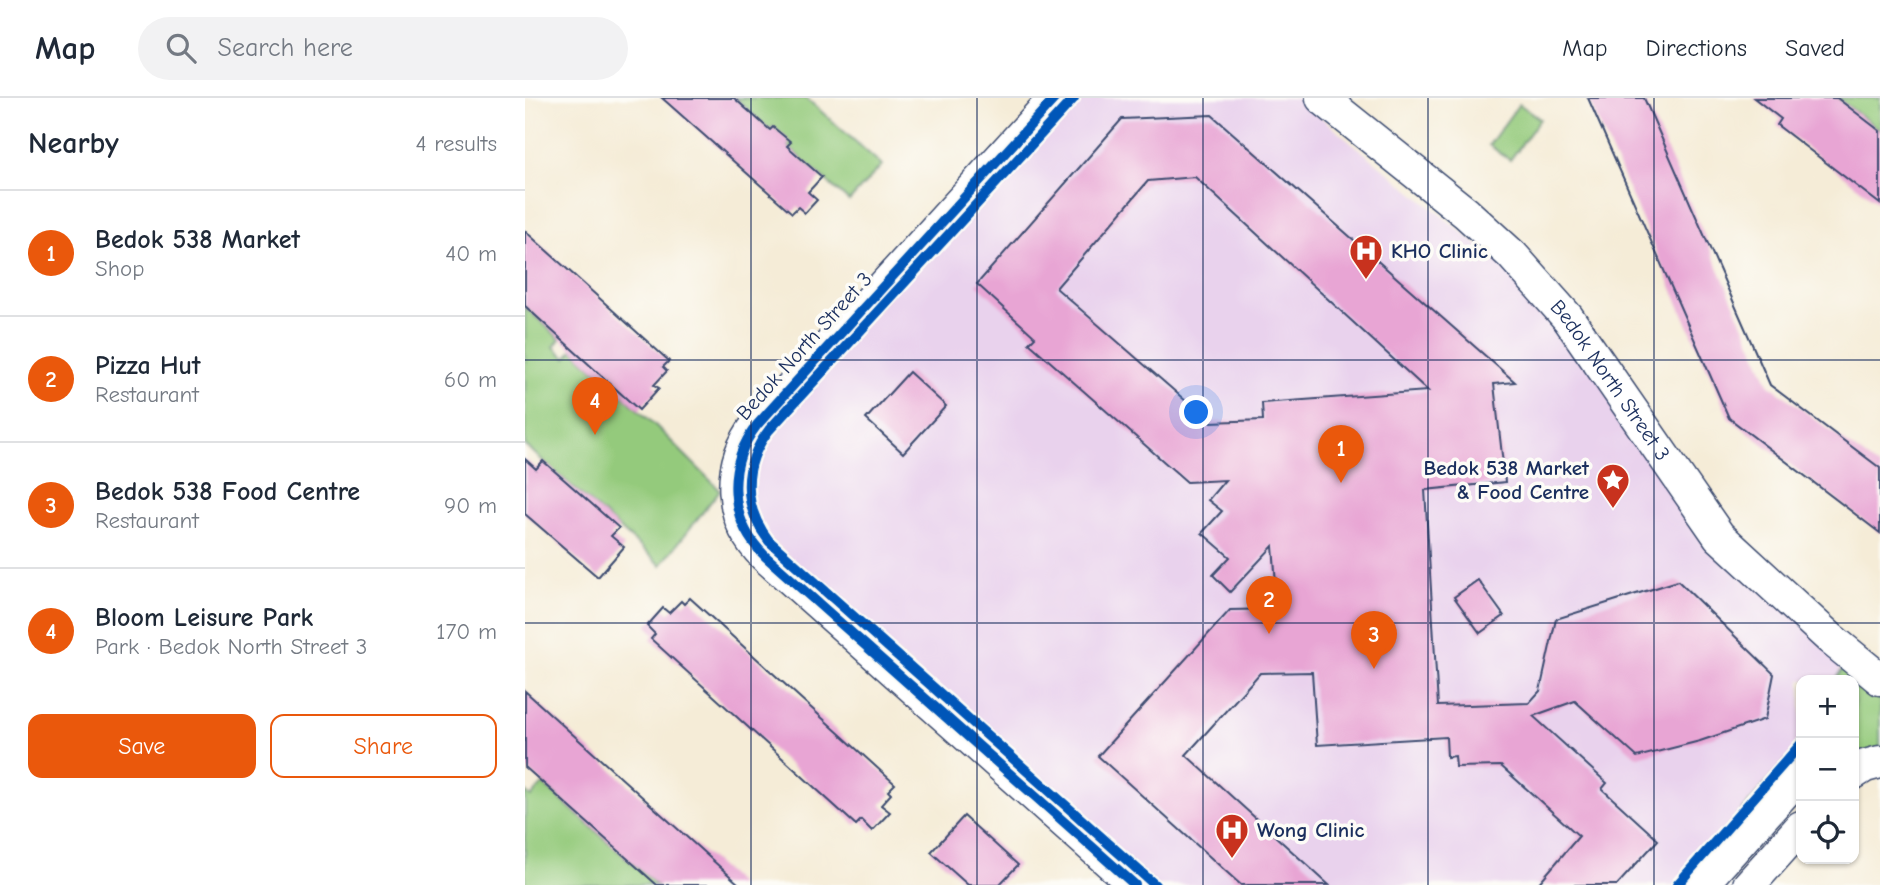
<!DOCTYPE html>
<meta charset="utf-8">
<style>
:root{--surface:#fff;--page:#f2f2f3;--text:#1f2937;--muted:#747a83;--line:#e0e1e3;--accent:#ea580c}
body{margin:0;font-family:"Comic Neue",sans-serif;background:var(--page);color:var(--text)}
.controls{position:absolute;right:21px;bottom:21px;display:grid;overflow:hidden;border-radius:14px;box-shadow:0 2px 5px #0004}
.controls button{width:63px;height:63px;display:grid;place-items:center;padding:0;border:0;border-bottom:2px solid var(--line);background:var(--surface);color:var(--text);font:35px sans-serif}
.you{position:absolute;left:672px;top:315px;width:24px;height:24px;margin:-18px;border:5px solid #fff;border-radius:50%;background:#1a73e8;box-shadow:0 0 0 10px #1a73e833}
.badge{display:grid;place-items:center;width:46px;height:46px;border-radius:50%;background:var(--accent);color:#fff;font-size:23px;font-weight:700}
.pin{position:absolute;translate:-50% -58px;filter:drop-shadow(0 2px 4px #0008)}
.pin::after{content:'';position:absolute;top:37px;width:24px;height:21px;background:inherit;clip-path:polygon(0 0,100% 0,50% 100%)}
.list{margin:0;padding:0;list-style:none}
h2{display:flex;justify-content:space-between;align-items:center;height:91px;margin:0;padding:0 28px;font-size:30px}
h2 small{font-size:23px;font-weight:400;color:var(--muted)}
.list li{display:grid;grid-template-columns:46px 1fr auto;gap:21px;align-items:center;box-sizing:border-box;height:126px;padding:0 28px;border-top:2px solid var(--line)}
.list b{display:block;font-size:26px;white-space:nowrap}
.list p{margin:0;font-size:23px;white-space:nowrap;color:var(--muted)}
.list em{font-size:23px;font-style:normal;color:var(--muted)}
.actions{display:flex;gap:14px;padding:21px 28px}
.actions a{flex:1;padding:16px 0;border:2px solid var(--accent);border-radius:14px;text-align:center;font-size:24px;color:var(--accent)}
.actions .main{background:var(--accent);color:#fff}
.icon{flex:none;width:38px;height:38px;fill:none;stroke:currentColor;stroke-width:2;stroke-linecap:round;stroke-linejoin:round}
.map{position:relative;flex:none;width:1355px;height:787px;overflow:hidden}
header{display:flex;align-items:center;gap:42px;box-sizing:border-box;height:98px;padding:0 35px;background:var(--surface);border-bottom:2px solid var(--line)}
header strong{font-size:33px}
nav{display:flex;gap:38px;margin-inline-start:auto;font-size:24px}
.search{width:490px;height:63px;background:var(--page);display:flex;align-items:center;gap:18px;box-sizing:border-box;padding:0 24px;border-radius:38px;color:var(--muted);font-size:26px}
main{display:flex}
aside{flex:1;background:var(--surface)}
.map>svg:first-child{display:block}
.built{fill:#e9d2ed}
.green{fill:#94ca7c;stroke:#587c6d;stroke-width:2}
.building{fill:#e8a5d4;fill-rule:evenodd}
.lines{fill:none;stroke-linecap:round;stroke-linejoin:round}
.minor-casing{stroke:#3c4b70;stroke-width:35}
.minor{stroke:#fff;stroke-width:32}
.cycleway-casing{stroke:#fdfcf7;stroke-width:15}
.cycleway{stroke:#0057b8;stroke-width:10}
.grid{fill:none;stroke:#1b2f5e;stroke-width:2;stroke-opacity:0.55}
.labels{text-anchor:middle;stroke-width:7;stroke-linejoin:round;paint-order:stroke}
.poi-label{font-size:21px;font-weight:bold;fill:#1b2f5e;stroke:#fdfcf7;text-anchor:start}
.street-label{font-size:21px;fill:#1b2f5e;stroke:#fdfcf7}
</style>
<header>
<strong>Map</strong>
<div class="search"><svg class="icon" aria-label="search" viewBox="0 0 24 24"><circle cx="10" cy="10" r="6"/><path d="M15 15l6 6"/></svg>Search here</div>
<nav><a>Map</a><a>Directions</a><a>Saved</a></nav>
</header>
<main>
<aside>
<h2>Nearby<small>4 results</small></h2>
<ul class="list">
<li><span class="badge">1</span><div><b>Bedok 538 Market</b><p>Shop</p></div><em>40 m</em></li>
<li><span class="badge">2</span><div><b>Pizza Hut</b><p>Restaurant</p></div><em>60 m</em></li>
<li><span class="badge">3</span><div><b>Bedok 538 Food Centre</b><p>Restaurant</p></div><em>90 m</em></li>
<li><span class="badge">4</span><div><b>Bloom Leisure Park</b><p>Park · Bedok North Street 3</p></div><em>170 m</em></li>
</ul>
<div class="actions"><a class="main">Save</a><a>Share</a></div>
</aside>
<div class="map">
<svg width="1355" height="787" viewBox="0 0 1355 787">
<rect width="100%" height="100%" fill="#fdfcf7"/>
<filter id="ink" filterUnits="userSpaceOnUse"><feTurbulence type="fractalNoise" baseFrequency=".0143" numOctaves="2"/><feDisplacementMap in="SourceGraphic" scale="14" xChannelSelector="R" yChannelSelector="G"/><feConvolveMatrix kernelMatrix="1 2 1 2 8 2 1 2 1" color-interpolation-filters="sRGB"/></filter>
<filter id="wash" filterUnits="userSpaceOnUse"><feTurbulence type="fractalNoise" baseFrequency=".00686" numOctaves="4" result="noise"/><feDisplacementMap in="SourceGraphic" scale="28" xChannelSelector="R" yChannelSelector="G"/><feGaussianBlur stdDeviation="1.57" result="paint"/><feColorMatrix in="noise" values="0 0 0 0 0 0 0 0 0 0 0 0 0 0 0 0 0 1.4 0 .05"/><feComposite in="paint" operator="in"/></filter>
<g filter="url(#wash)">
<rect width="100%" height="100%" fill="#f5ecd7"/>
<path class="built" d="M 536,0 L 772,0 L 978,168 L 1018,210 L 1313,566 L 1316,573 L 1308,582 L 1276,582 L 1276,644 L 1151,787 L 631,787 L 242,438 L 229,413 L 225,399 L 227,367 L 237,345 Z"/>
<g class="green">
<path d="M 210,0 L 281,0 L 357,67 L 324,103 L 262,48 L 265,44 L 248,29 L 245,32 Z"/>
<path d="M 1312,0 L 1355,0 L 1355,32 Z"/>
<path d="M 994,6 L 1015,21 L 985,62 L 964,47 Z"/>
<path d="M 0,209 L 35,241 L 29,249 L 41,260 L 48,252 L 130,327 L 195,392 L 136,467 L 0,347 Z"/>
<path d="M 1327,560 L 1355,581 L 1355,664 L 1329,658 L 1329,582 L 1309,582 Z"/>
<path d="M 1276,646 L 1276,676 L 1175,787 L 1152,787 Z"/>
<path d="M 18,686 L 132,787 L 0,787 L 0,694 L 6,699 Z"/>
</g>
<g id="blocks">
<g class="building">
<path d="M 137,0 L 209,0 L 245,32 L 248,29 L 266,44 L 262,48 L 297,79 L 283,94 L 292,102 L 280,115 L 273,109 L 267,115 Z"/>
<path d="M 1063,0 L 1119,0 L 1245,287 L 1355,370 L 1355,435 L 1204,320 Z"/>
<path d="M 1229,0 L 1312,0 L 1355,33 L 1355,106 L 1252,27 L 1256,21 Z"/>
<path d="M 687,17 L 990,284 L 969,286 L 980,384 L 900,392 L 913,608 L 1004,605 L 1015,593 L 1031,521 L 1153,483 L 1249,576 L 1240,621 L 1175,643 L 1112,659 L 1050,603 L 1008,618 L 1082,685 L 1077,691 L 1133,742 L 1092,787 L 1012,787 L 1054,738 L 976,668 L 931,669 L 930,658 L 922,659 L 921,639 L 792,647 L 787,574 L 735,575 L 661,657 L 804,787 L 716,787 L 573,658 L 705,512 L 753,511 L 748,448 L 705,494 L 688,477 L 705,459 L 677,435 L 697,413 L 683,402 L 700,382 L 662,384 L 504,245 L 510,239 L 452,186 L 597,21 ZM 670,79 L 903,293 L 737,305 L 738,322 L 685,324 L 531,190 L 623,83 Z"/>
<path d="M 0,133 L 144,263 L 138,269 L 142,273 L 129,287 L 134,290 L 114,312 L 0,208 Z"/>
<path d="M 384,274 L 421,308 L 378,355 L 341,321 Z"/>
<path d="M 0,361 L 11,371 L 18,363 L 94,430 L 86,438 L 99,449 L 73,479 L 0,416 Z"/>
<path d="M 953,482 L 979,518 L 955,535 L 929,499 Z"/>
<path d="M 165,500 L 370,686 L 363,693 L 366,696 L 356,707 L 365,714 L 347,733 L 336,722 L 331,727 L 126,541 L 130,536 L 122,528 L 138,510 L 144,515 L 156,503 L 159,506 Z"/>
<path d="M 0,593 L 44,633 L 215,787 L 132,787 L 0,669 Z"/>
<path d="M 439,718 L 493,767 L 474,787 L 443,787 L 406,754 Z"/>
</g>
</g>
</g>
<g filter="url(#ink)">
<use href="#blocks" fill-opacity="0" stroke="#3c4b70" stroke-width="2"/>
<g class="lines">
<defs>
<g id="minor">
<path d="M 530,0 L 232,327 C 201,367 203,422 240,458 L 610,787"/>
<path id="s1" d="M 797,0 L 941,115 L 987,157 L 1043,220 L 1194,438 L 1306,541 L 1355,581"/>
<path d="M 1329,675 L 1340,668 L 1355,664"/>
<path d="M 1176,787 L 1276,676"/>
<path d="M 1224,787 L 1276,729"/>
</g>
</defs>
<use href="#minor" class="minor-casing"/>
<use href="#minor" class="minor"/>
<defs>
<g id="cycleway">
<path d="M 530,0 L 232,327 C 201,367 203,422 240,458 L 610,787"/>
<path d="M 549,0 L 244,332 C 217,367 217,408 244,443 L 630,787"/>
<path d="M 1152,787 L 1276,646"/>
</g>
</defs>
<use href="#cycleway" class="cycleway-casing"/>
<use href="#cycleway" class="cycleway"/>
</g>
</g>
<path class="grid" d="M 226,0 L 226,787M 452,0 L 452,787M 678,0 L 678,787M 903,0 L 903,787M 1129,0 L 1129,787M 0,262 L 1355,262M 0,525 L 1355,525"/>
<defs>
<symbol id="hospital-pin" viewBox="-11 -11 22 30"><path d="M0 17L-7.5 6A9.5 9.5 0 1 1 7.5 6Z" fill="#c8321e" stroke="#fdfcf7"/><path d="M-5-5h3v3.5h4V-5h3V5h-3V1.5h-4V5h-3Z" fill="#fff"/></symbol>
<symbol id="sight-pin" viewBox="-11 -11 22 30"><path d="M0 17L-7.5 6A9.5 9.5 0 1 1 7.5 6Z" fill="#c8321e" stroke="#fdfcf7"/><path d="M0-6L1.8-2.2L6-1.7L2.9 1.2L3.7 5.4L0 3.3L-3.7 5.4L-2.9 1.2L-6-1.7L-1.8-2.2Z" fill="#fff"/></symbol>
</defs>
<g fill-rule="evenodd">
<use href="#hospital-pin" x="822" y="134" width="38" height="52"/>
<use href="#sight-pin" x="1069" y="363" width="38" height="52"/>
<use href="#hospital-pin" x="688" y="713" width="38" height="52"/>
</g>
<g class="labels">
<g class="poi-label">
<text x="866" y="160">KHO Clinic</text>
<text x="1064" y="377" text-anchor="end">Bedok 538 Market<tspan x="1064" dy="24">&amp; Food Centre</tspan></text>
<text x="732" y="739">Wong Clinic</text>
</g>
<g class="street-label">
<text transform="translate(279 248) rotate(-48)" y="7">Bedok North Street 3</text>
<text dy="7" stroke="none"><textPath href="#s1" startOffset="406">Bedok North Street 3</textPath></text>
</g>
</g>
</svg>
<div class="controls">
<button>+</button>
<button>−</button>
<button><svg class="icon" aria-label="locate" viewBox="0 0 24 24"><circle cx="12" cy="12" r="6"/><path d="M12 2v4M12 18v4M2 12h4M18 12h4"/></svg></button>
</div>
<div class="you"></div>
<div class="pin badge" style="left:816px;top:385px">1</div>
<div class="pin badge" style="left:744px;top:536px">2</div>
<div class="pin badge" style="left:849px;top:571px">3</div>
<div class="pin badge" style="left:70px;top:337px">4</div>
</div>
</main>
